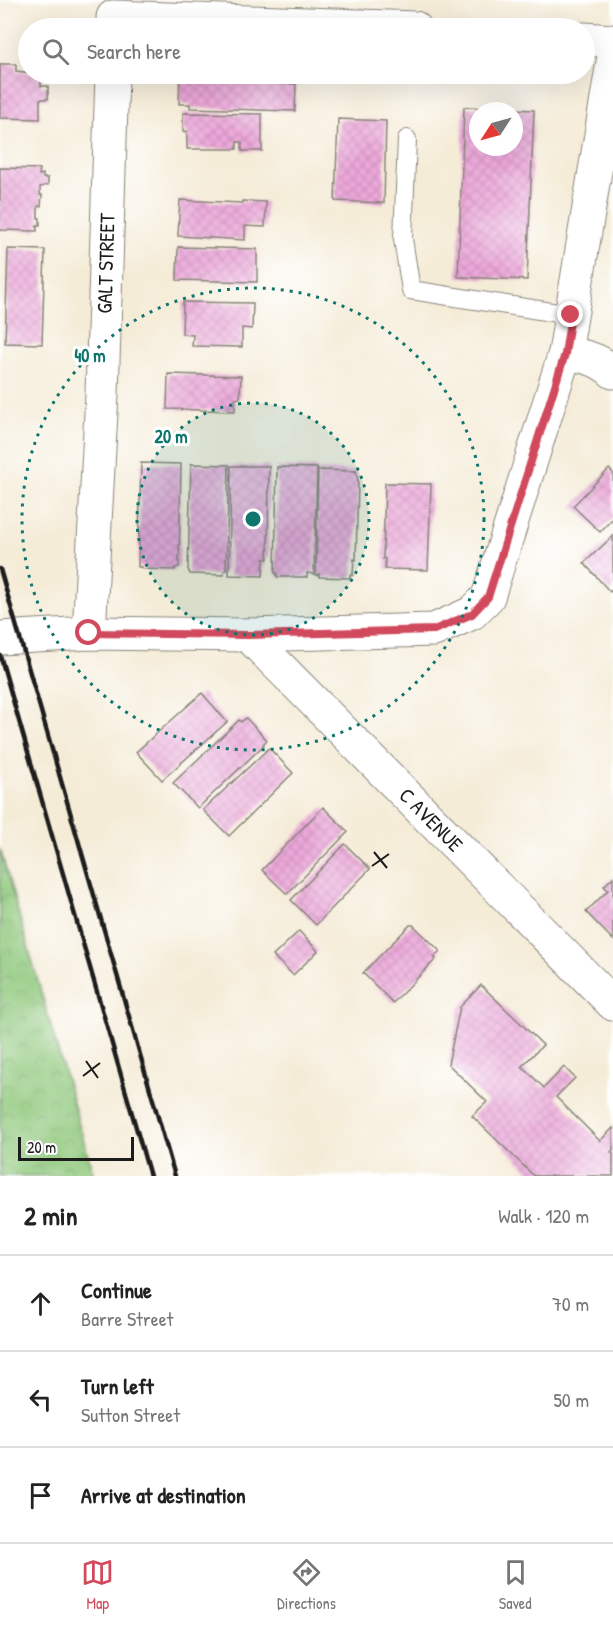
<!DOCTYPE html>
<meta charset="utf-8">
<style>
:root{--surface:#fff;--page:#f6f6f6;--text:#222;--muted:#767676;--line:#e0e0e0;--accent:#d1495b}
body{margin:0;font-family:"Patrick Hand",sans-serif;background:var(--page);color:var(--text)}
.compass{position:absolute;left:469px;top:102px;width:54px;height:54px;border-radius:50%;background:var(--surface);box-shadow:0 6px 24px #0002;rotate:234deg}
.scale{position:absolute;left:18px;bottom:15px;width:116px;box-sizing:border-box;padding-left:6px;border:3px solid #1c1c1c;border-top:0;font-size:16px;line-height:21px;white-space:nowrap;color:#1c1c1c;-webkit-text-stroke:4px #fff;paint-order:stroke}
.stop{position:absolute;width:18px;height:18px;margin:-14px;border:4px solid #d1495b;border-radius:50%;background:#fff}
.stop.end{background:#d1495b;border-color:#fff;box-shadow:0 2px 6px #0008}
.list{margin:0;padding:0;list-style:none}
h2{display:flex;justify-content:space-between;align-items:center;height:78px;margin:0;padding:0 24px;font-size:26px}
h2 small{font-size:20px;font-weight:400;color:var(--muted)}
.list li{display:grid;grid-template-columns:39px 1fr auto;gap:18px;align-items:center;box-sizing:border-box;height:96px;padding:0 24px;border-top:2px solid var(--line)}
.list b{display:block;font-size:22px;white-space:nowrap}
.list p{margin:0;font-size:20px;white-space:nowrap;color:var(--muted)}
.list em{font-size:20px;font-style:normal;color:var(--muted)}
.icon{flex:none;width:33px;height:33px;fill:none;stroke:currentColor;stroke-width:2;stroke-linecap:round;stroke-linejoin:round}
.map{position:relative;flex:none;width:613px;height:1176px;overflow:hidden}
.search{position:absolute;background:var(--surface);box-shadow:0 6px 24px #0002;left:18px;right:18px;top:18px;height:66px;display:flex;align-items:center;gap:15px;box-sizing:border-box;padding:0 21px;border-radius:33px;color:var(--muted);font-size:22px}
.sheet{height:366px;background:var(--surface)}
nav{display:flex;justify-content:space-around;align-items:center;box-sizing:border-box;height:84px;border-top:2px solid var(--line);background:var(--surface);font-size:16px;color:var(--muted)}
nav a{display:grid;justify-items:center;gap:3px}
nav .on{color:var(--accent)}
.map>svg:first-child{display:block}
.park{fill:url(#park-crowns);stroke:#56724c;stroke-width:1.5}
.building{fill:url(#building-cross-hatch);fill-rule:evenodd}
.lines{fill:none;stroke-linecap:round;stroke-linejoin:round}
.lane-casing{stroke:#88847a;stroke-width:20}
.street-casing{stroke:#88847a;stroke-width:35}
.lane{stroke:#fff;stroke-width:18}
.street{stroke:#fff;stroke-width:33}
.rail{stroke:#1c1c1c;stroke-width:4.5}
.route{stroke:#d1495b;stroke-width:8}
.ticks{fill:none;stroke:#1c1c1c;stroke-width:2}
.ring{fill:none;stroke:#0f766e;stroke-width:3;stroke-dasharray:3 6}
.labels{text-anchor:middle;stroke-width:6;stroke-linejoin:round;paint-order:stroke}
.street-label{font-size:21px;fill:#1c1c1c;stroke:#fff}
.centre{fill:#0f766e;stroke:#fff;stroke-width:3}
.ring-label{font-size:18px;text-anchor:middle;font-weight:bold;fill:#0f766e;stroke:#fff;stroke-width:6;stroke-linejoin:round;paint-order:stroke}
</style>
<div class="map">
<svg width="613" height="1176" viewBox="0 0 613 1176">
<defs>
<pattern id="park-crowns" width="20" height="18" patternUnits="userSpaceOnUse" patternTransform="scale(1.5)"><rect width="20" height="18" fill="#8fc87c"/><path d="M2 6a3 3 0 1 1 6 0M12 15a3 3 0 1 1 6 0" fill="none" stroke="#7bab6b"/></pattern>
<pattern id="building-cross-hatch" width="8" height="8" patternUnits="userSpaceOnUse" patternTransform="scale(1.5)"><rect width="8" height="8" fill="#eca8da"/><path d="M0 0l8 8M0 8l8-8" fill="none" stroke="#ca90ba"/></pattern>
</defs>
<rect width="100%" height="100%" fill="#fff"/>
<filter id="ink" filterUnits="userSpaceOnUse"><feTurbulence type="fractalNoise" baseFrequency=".0167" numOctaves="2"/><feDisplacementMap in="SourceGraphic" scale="12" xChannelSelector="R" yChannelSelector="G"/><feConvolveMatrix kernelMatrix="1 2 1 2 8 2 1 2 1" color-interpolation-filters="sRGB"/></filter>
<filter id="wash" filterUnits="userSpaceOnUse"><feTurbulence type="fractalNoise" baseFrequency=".008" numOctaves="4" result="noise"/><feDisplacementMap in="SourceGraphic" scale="24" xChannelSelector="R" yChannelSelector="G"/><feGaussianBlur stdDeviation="1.35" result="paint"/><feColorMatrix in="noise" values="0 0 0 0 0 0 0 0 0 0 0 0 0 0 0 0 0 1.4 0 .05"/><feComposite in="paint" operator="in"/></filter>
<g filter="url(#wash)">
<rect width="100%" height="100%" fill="#f5ecd8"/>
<path class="park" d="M 0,849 L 94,1176 L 0,1176 Z"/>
<g id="blocks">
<g class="building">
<path d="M 0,64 L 16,64 L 16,71 L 41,74 L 41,86 L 48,86 L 48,99 L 40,99 L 40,119 L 0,118 Z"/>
<path d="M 180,74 L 277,74 L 277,84 L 296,84 L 295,111 L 190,108 L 190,104 L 179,104 Z"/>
<path d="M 464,107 L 534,110 L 527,280 L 458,277 ZM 478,111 L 514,111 L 514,147 L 478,147 Z"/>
<path d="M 183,113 L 262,114 L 262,151 L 242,151 L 242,142 L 237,142 L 237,149 L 187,149 L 187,131 L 183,132 Z"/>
<path d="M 338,119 L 386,121 L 384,203 L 335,201 Z"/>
<path d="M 0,168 L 40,169 L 39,175 L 43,174 L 43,178 L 48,178 L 48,185 L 40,187 L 40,195 L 42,195 L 41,206 L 38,206 L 38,218 L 40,218 L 40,225 L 37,225 L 37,231 L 0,230 Z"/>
<path d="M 180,200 L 242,203 L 242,201 L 266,202 L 265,227 L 245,226 L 245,240 L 178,236 Z"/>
<path d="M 178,247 L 257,249 L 257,282 L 177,280 Z"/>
<path d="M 8,249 L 45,250 L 42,344 L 5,343 Z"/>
<path d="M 183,302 L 253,303 L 252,329 L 242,328 L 242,347 L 192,346 L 193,335 L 182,334 Z"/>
<path d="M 168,374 L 241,376 L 240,398 L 235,399 L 235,411 L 167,409 Z"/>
<path d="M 141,463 L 181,464 L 179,567 L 175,568 L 175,570 L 142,569 L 142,567 L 138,567 Z"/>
<path d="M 191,464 L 229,465 L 226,570 L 224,571 L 224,575 L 190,574 L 188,569 Z"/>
<path d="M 231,466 L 269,466 L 268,559 L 264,559 L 263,576 L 229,575 Z"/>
<path d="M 277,467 L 317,468 L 314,574 L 307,573 L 307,577 L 277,577 L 277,573 L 275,573 Z"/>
<path d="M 609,469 L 613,473 L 613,518 L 600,532 L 573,506 Z"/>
<path d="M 318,470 L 356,471 L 358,481 L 356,560 L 354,559 L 353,575 L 350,575 L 350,578 L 319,577 L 319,574 L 316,575 Z"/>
<path d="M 385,483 L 431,484 L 428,570 L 385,569 L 385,559 L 383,559 Z"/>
<path d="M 613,536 L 613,589 L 610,592 L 584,563 Z"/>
<path d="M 202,693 L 227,722 L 162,780 L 136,752 Z"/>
<path d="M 246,718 L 267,740 L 263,744 L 264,745 L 198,808 L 173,783 L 239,720 L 241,722 Z"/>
<path d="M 269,748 L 293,773 L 229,836 L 203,810 Z"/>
<path d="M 323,807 L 348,832 L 287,894 L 262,870 Z"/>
<path d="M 345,844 L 370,869 L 316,925 L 291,900 Z"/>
<path d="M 613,877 L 613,940 L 586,912 L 608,890 L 604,886 Z"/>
<path d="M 410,925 L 413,925 L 440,951 L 434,957 L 436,959 L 393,1003 L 363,973 Z"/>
<path d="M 299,931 L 318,951 L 293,975 L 273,956 Z"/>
<path d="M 481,985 L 543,1045 L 522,1066 L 544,1088 L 564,1067 L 575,1078 L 556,1097 L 600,1141 L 613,1128 L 613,1150 L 611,1152 L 613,1154 L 613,1176 L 534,1176 L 472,1116 L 487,1102 L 448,1064 L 460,1007 Z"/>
</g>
</g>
</g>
<g filter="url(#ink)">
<use href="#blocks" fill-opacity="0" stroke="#88847a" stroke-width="1.5"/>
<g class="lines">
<defs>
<path id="lane" d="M 407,139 L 403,239 L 411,290 L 571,315"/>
<g id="street">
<path d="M 113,17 L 415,28"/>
<path d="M 584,39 L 613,41"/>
<path d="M 565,353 C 584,356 599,359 613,372"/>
<path id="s1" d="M 89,633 L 102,394 L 112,74"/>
<path id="s2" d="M 248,635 L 613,1004"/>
<path d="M 0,638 L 89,633 L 248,635 L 434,630 L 472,613 L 488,597 L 565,353 L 613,62"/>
</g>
</defs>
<use href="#lane" class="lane-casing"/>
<use href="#street" class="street-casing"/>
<use href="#lane" class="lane"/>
<use href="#street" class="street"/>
<g class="rail">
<path d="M 0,569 L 175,1176"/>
<path d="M 0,655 L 150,1176"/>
</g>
</g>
</g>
<g class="lines" filter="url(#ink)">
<path class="route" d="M 89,633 L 248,635 L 434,630 L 472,614 L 488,597 L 565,354 L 571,315"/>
</g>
<path class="ticks" d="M 374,852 L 387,868M 372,866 L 389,854M 86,1061 L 98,1078M 83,1076 L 100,1063"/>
<circle cx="253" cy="519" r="116" fill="#0f766e" fill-opacity=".12"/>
<g class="ring">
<circle cx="253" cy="519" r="116"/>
<circle cx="253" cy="519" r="231"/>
</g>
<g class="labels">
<g class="street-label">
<text dy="7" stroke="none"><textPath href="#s1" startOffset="370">GALT STREET</textPath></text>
<text dy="7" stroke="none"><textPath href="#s2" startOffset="260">C AVENUE</textPath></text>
</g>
</g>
<circle cx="253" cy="519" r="9" class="centre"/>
<g class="ring-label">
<text x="90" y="362">40 m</text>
<text x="171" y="443">20 m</text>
</g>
</svg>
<svg class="compass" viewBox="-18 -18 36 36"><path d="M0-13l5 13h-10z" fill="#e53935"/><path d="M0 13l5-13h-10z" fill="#767676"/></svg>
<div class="scale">20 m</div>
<div class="stop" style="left:89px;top:633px"></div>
<div class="stop end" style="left:571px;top:315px"></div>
<div class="search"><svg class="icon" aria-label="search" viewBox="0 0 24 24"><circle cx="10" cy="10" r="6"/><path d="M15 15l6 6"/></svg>Search here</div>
</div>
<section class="sheet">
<h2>2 min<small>Walk · 120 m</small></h2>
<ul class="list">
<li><svg class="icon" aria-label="ahead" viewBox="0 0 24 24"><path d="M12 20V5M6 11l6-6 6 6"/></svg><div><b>Continue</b><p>Barre Street</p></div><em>70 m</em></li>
<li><svg class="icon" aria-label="left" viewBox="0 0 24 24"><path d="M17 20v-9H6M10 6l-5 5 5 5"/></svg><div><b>Turn left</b><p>Sutton Street</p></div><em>50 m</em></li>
<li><svg class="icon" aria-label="arrive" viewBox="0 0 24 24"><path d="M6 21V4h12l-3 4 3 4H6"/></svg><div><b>Arrive at destination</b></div></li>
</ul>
</section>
<nav>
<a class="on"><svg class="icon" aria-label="map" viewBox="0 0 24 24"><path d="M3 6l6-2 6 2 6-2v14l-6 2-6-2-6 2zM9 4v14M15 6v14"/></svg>Map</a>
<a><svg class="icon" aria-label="directions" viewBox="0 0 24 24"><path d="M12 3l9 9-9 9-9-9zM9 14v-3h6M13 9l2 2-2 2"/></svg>Directions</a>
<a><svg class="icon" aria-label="saved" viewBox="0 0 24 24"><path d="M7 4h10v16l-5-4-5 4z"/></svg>Saved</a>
</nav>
